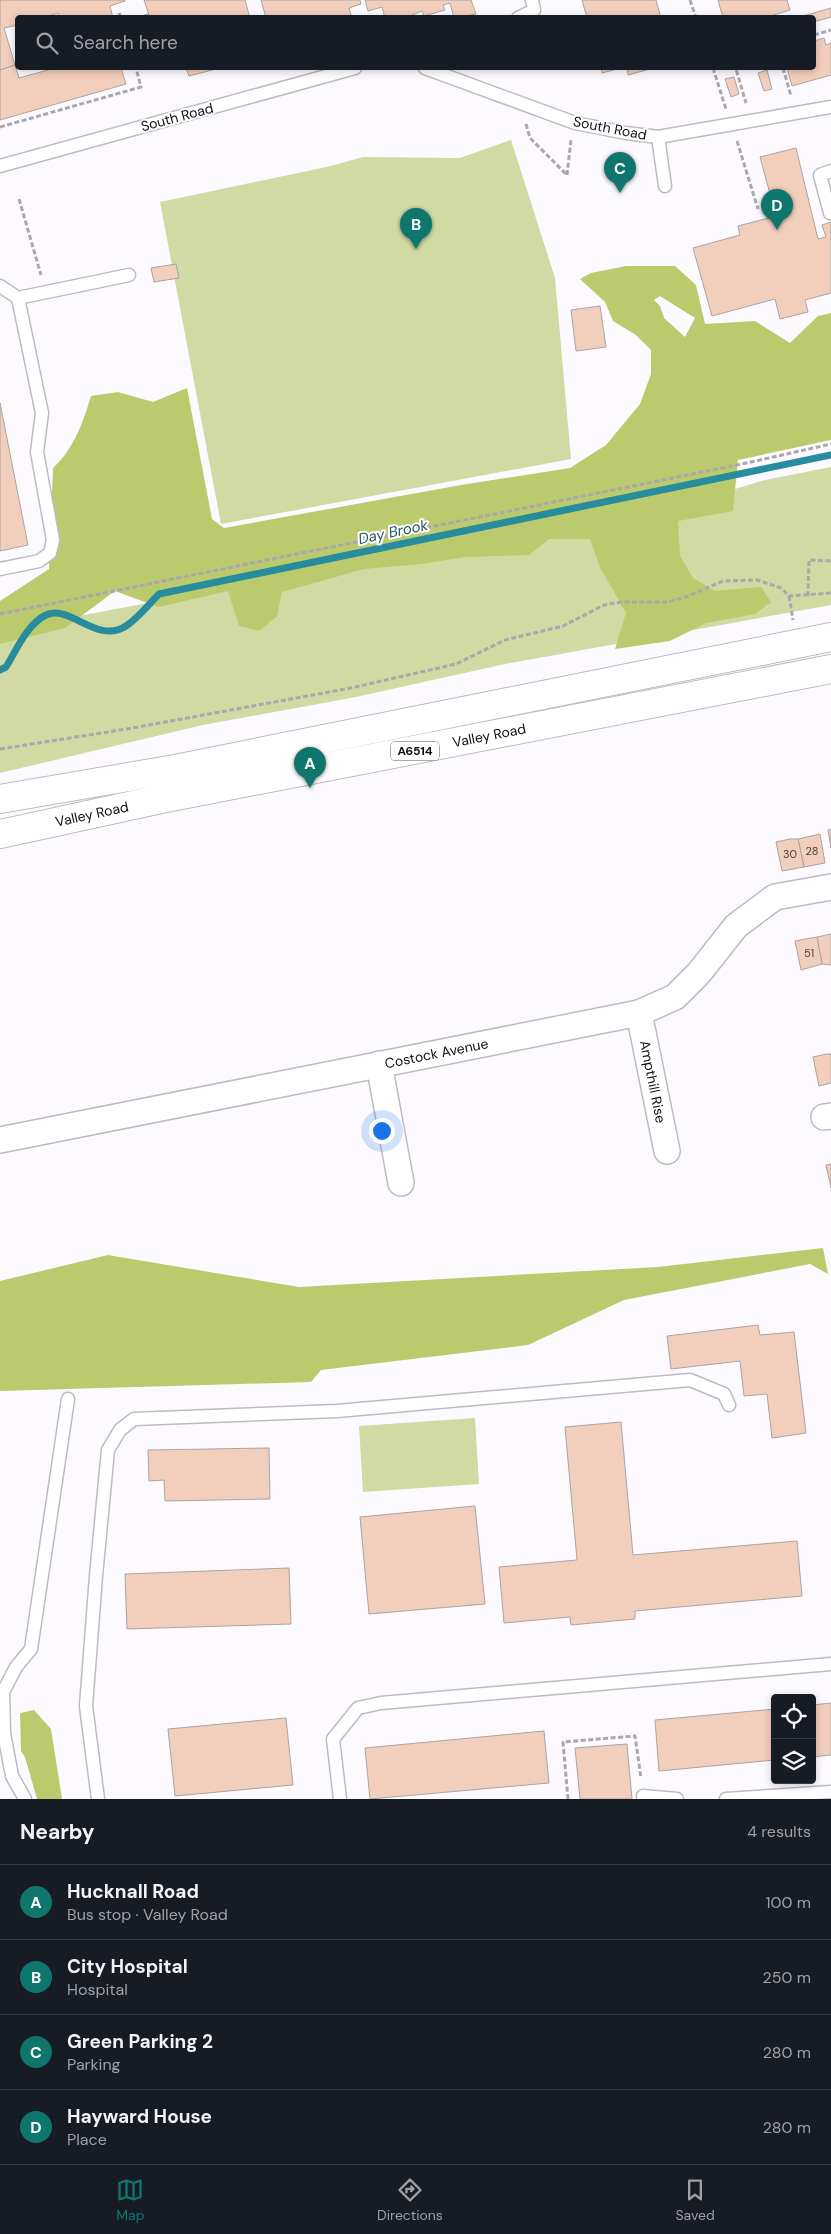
<!DOCTYPE html>
<meta charset="utf-8">
<style>
:root{--surface:#171b24;--page:#20242c;--text:#f1f3f6;--muted:#9ea1a6;--line:#363941;--accent:#0f766e}
body{margin:0;font-family:"DM Sans",sans-serif;background:var(--page);color:var(--text)}
.controls{position:absolute;right:15px;bottom:15px;display:grid;overflow:hidden;border-radius:5px;box-shadow:0 2px 8px #0003}
.controls button{width:45px;height:45px;display:grid;place-items:center;padding:0;border:0;border-bottom:1px solid var(--line);background:var(--surface);color:var(--text);font:25px sans-serif}
.you{position:absolute;left:381px;top:1130px;width:18px;height:18px;margin:-12px;border:4px solid #fff;border-radius:50%;background:#1a73e8;box-shadow:0 0 0 8px #1a73e833}
.badge{display:grid;place-items:center;width:32px;height:32px;border-radius:50%;background:var(--accent);color:#fff;font-size:16px;font-weight:700}
.pin{position:absolute;translate:-50% -41px;filter:drop-shadow(0 1px 2px #0008)}
.pin::after{content:'';position:absolute;top:26px;width:18px;height:15px;background:inherit;clip-path:polygon(0 0,100% 0,50% 100%)}
.list{margin:0;padding:0;list-style:none}
h2{display:flex;justify-content:space-between;align-items:center;height:65px;margin:0;padding:0 20px;font-size:21px}
h2 small{font-size:16px;font-weight:400;color:var(--muted)}
.list li{display:grid;grid-template-columns:32px 1fr auto;gap:15px;align-items:center;box-sizing:border-box;height:75px;padding:0 20px;border-top:1px solid var(--line)}
.list b{display:block;font-size:19px;white-space:nowrap}
.list p{margin:0;font-size:16px;white-space:nowrap;color:var(--muted)}
.list em{font-size:16px;font-style:normal;color:var(--muted)}
.icon{flex:none;width:28px;height:28px;fill:none;stroke:currentColor;stroke-width:2;stroke-linecap:round;stroke-linejoin:round}
.map{position:relative;flex:none;width:831px;height:1799px;overflow:hidden}
.search{position:absolute;background:var(--surface);box-shadow:0 2px 8px #0003;left:15px;right:15px;top:15px;height:55px;display:flex;align-items:center;gap:12px;box-sizing:border-box;padding:0 18px;border-radius:5px;color:var(--muted);font-size:19px}
.sheet{height:365px;background:var(--surface)}
nav{display:flex;justify-content:space-around;align-items:center;box-sizing:border-box;height:70px;border-top:1px solid var(--line);background:var(--surface);font-size:14px;color:var(--muted)}
nav a{display:grid;justify-items:center;gap:2px}
nav .on{color:var(--accent)}
.map>svg:first-child{display:block}
.green{fill:#d0daa2}
.forest{fill:#bbca6c;fill-rule:evenodd}
.lines{fill:none;stroke-linecap:round;stroke-linejoin:round}
.stream{stroke:#278c9e;stroke-width:7}
.building{fill:#f2cebc;stroke:#aaa4a1}
.service-casing{stroke:#bebbc0;stroke-width:15}
.minor-casing{stroke:#bebbc0;stroke-width:28}
.trunk-casing{stroke:#bebbc0;stroke-width:30}
.path{stroke:#aaa8ac;stroke-width:3;stroke-dasharray:5 2.5;stroke-linecap:butt}
.service{stroke:#fff;stroke-width:12}
.minor{stroke:#fff;stroke-width:25}
.trunk{stroke:#fff;stroke-width:28}
.labels{text-anchor:middle;stroke-width:4;stroke-linejoin:round;paint-order:stroke}
.number-label{font-size:11px;fill:#483f3c}
.shield{fill:#fff;stroke:#585758;stroke-width:1}
.shield-label{font-size:12px;font-weight:bold;fill:#100f11}
.street-label{font-size:14px;fill:#100f11;stroke:#fff}
.water-label{font-size:15px;font-style:italic;fill:#245b66;stroke:#fff}
</style>
<div class="map">
<svg width="831" height="1799" viewBox="0 0 831 1799">
<rect width="100%" height="100%" fill="#fdfaff"/>
<g class="green">
<path d="M 511,140 L 555,278 L 571,459 L 221,524 L 160,202 L 331,166 L 363,157 L 460,158 Z"/>
<path d="M 831,467 L 831,605 L 505,664 L 356,697 L 203,725 L 0,773 L 0,631 L 712,496 L 765,480 Z"/>
<path d="M 475,1418 L 479,1484 L 363,1492 L 359,1426 Z"/>
</g>
<g class="forest">
<path d="M 626,266 L 675,266 L 696,285 L 705,324 L 755,321 L 790,343 L 818,316 L 831,313 L 831,440 L 738,460 L 733,511 L 678,521 L 680,556 L 693,578 L 715,591 L 761,587 L 771,602 L 755,614 L 706,623 L 670,641 L 615,649 L 626,613 L 600,567 L 590,539 L 549,539 L 529,555 L 465,557 L 422,564 L 364,569 L 282,592 L 277,616 L 259,631 L 239,626 L 228,591 L 158,607 L 115,591 L 65,628 L 0,644 L 0,601 L 49,569 L 53,468 C 74,449 83,422 91,396 L 118,392 L 153,402 L 187,388 L 212,519 L 224,528 L 461,485 L 570,468 L 606,445 L 640,404 L 651,374 L 651,350 L 636,335 L 613,321 L 605,302 L 580,279 L 591,273 ZM 660,296 L 695,318 L 685,337 L 664,318 L 660,306 L 654,300 Z"/>
<path d="M 823,1248 L 828,1274 L 810,1264 L 624,1300 L 528,1345 L 321,1370 L 311,1382 L 0,1391 L 0,1281 L 108,1255 L 299,1287 L 658,1267 Z"/>
<path d="M 34,1710 L 51,1729 L 62,1799 L 37,1799 L 25,1757 L 21,1751 L 20,1713 Z"/>
</g>
<g class="lines">
<path class="stream" d="M 0,670 L 6,667 C 16,651 27,624 46,615 C 70,604 97,645 126,626 C 138,618 149,604 159,594 L 831,455"/>
</g>
<g class="building">
<path d="M 0,0 L 125,0 L 125,1 L 110,6 L 113,18 L 59,18 L 58,13 L 42,18 L 18,18 L 18,25 L 4,28 L 15,65 L 0,70 Z"/>
<path d="M 144,0 L 245,0 L 250,18 L 150,18 Z"/>
<path d="M 261,0 L 360,0 L 361,4 L 349,8 L 352,18 L 266,18 Z"/>
<path d="M 365,0 L 471,0 L 476,14 L 454,18 L 450,3 L 443,5 L 445,10 L 424,16 L 422,11 L 405,18 L 385,18 L 382,7 L 368,11 Z"/>
<path d="M 582,0 L 656,0 L 661,18 L 587,18 Z"/>
<path d="M 718,0 L 787,0 L 790,10 L 764,18 L 723,18 Z"/>
<path d="M 831,8 L 831,17 L 814,22 L 814,18 L 796,18 Z"/>
<path d="M 148,14 L 150,18 L 135,18 Z"/>
<path d="M 824,38 L 826,45 L 831,43 L 831,75 L 792,86 L 787,68 L 814,68 L 814,41 Z"/>
<path d="M 15,65 L 19,78 L 55,68 L 121,68 L 126,84 L 0,120 L 0,70 Z"/>
<path d="M 186,68 L 220,68 L 189,76 Z"/>
<path d="M 601,68 L 621,68 L 602,73 Z"/>
<path d="M 627,68 L 654,68 L 628,75 Z"/>
<path d="M 767,70 L 772,89 L 764,91 L 758,73 Z"/>
<path d="M 734,77 L 739,94 L 731,97 L 725,79 Z"/>
<path d="M 796,148 L 818,239 L 826,237 L 822,225 L 831,222 L 831,293 L 805,300 L 808,312 L 780,319 L 775,299 L 712,316 L 693,248 L 740,235 L 738,226 L 776,216 L 760,157 Z"/>
<path d="M 176,264 L 179,278 L 154,282 L 151,268 Z"/>
<path d="M 600,306 L 606,347 L 576,351 L 571,310 Z"/>
<path d="M 0,403 L 28,545 L 0,551 Z"/>
<path d="M 831,829 L 831,848 L 828,830 Z"/>
<path d="M 820,834 L 825,863 L 804,867 L 798,839 Z"/>
<path d="M 790,839 L 798,839 L 804,867 L 782,871 L 776,842 Z"/>
<path d="M 831,934 L 831,965 L 822,964 L 817,937 Z"/>
<path d="M 817,937 L 822,964 L 801,970 L 795,941 Z"/>
<path d="M 827,1054 L 831,1054 L 831,1083 L 819,1086 L 813,1057 Z"/>
<path d="M 831,1164 L 831,1188 L 826,1165 Z"/>
<path d="M 758,1325 L 760,1335 L 794,1332 L 806,1433 L 772,1438 L 767,1394 L 744,1396 L 740,1361 L 671,1369 L 667,1336 Z"/>
<path d="M 621,1422 L 633,1555 L 797,1541 L 802,1596 L 635,1611 L 635,1619 L 571,1625 L 570,1617 L 504,1623 L 499,1567 L 577,1560 L 565,1427 Z"/>
<path d="M 269,1448 L 270,1499 L 165,1501 L 164,1480 L 149,1481 L 148,1450 Z"/>
<path d="M 475,1506 L 485,1604 L 369,1614 L 360,1517 Z"/>
<path d="M 289,1568 L 291,1624 L 127,1629 L 125,1574 Z"/>
<path d="M 831,1703 L 831,1755 L 812,1757 L 812,1705 Z"/>
<path d="M 775,1709 L 775,1760 L 659,1771 L 655,1720 Z"/>
<path d="M 286,1718 L 293,1785 L 175,1796 L 168,1729 Z"/>
<path d="M 544,1731 L 549,1783 L 370,1799 L 365,1748 Z"/>
<path d="M 627,1744 L 632,1799 L 580,1799 L 575,1748 Z"/>
</g>
<g class="lines">
<defs>
<g id="service">
<path d="M 518,18 L 534,10 L 532,0"/>
<path d="M 425,68 L 575,123 L 626,133 L 658,137 L 831,107"/>
<path d="M 658,137 L 665,186"/>
<path d="M 0,166 L 355,68"/>
<path d="M 830,213 L 820,175 L 831,171"/>
<path d="M 0,286 L 18,298 L 42,413 L 37,452 L 53,540 L 50,553 L 39,561 L 0,569"/>
<path d="M 18,298 L 129,275"/>
<path d="M 643,1796 L 677,1799"/>
<path d="M 25,1799 L 12,1776 L 4,1733 L 3,1692 L 16,1667 L 31,1649 L 68,1399"/>
<path d="M 98,1799 L 86,1706 L 96,1576 L 108,1450 L 120,1430 L 134,1419 L 337,1411 L 690,1380 L 724,1394 L 729,1405"/>
<path d="M 340,1799 L 333,1739 L 358,1708 L 381,1703 L 831,1664"/>
<path d="M 726,1799 L 831,1792"/>
</g>
<g id="minor">
<path id="s1" d="M 639,1013 L 667,1151"/>
<path d="M 379,1064 L 401,1183"/>
<path d="M 824,1117 L 831,1116"/>
<path id="s2" d="M 0,1140 L 639,1013 L 675,997 L 699,973 L 736,926 L 775,897 L 831,887"/>
</g>
<g id="trunk">
<path d="M 0,799 L 175,769 L 831,637"/>
<path id="s3" d="M 0,834 L 161,799 L 831,669"/>
</g>
</defs>
<use href="#service" class="service-casing"/>
<use href="#minor" class="minor-casing"/>
<use href="#trunk" class="trunk-casing"/>
<g class="path">
<path d="M 690,0 L 696,18"/>
<path d="M 119,13 L 121,18"/>
<path d="M 814,35 L 831,30"/>
<path d="M 713,68 L 726,109"/>
<path d="M 742,68 L 736,69 L 746,103"/>
<path d="M 783,68 L 791,96"/>
<path d="M 526,124 L 530,138 L 567,175"/>
<path d="M 0,127 L 141,87 L 136,68"/>
<path d="M 737,141 L 758,209"/>
<path d="M 567,175 L 571,140"/>
<path d="M 19,199 L 41,275"/>
<path d="M 789,596 L 793,620"/>
<path d="M 808,596 L 809,560 L 831,561"/>
<path d="M 0,614 L 742,464 L 831,444"/>
<path d="M 0,749 L 127,729 L 351,688 L 456,664 L 505,640 L 563,626 L 604,605 L 621,602 L 667,602 L 686,597 L 723,581 L 757,580 L 781,588 L 789,596 L 831,593"/>
<path d="M 568,1799 L 563,1742 L 635,1736 L 641,1778"/>
</g>
<use href="#service" class="service"/>
<use href="#minor" class="minor"/>
<use href="#trunk" class="trunk"/>
</g>
<g class="labels">
<g class="number-label">
<text x="812" y="855">28</text>
<text x="790" y="858">30</text>
<text x="809" y="957">51</text>
</g>
<rect class="shield" x="391" y="741.5" width="48" height="19" rx="4"/>
<g class="shield-label">
<text x="415" y="755">A6514</text>
</g>
<g class="street-label">
<text transform="translate(177 117) rotate(-15)" y="5">South Road</text>
<text transform="translate(610 128) rotate(11)" y="5">South Road</text>
<text dy="5" stroke="none"><textPath href="#s3" startOffset="499">Valley Road</textPath></text>
<text dy="5" stroke="none"><textPath href="#s3" startOffset="94">Valley Road</textPath></text>
<text dy="5" stroke="none"><textPath href="#s2" startOffset="445">Costock Avenue</textPath></text>
<text dy="5" stroke="none"><textPath href="#s1" startOffset="70">Ampthill Rise</textPath></text>
</g>
<g class="water-label">
<text transform="translate(393 532) rotate(-12)" y="5">Day Brook</text>
</g>
</g>
</svg>
<div class="controls">
<button><svg class="icon" aria-label="locate" viewBox="0 0 24 24"><circle cx="12" cy="12" r="6"/><path d="M12 2v4M12 18v4M2 12h4M18 12h4"/></svg></button>
<button><svg class="icon" aria-label="layers" viewBox="0 0 24 24"><path d="M12 4l9 5-9 5-9-5zM3 14l9 5 9-5"/></svg></button>
</div>
<div class="you"></div>
<div class="pin badge" style="left:310px;top:788px">A</div>
<div class="pin badge" style="left:416px;top:249px">B</div>
<div class="pin badge" style="left:620px;top:193px">C</div>
<div class="pin badge" style="left:777px;top:230px">D</div>
<div class="search"><svg class="icon" aria-label="search" viewBox="0 0 24 24"><circle cx="10" cy="10" r="6"/><path d="M15 15l6 6"/></svg>Search here</div>
</div>
<section class="sheet">
<h2>Nearby<small>4 results</small></h2>
<ul class="list">
<li><span class="badge">A</span><div><b>Hucknall Road</b><p>Bus stop · Valley Road</p></div><em>100 m</em></li>
<li><span class="badge">B</span><div><b>City Hospital</b><p>Hospital</p></div><em>250 m</em></li>
<li><span class="badge">C</span><div><b>Green Parking 2</b><p>Parking</p></div><em>280 m</em></li>
<li><span class="badge">D</span><div><b>Hayward House</b><p>Place</p></div><em>280 m</em></li>
</ul>
</section>
<nav>
<a class="on"><svg class="icon" aria-label="map" viewBox="0 0 24 24"><path d="M3 6l6-2 6 2 6-2v14l-6 2-6-2-6 2zM9 4v14M15 6v14"/></svg>Map</a>
<a><svg class="icon" aria-label="directions" viewBox="0 0 24 24"><path d="M12 3l9 9-9 9-9-9zM9 14v-3h6M13 9l2 2-2 2"/></svg>Directions</a>
<a><svg class="icon" aria-label="saved" viewBox="0 0 24 24"><path d="M7 4h10v16l-5-4-5 4z"/></svg>Saved</a>
</nav>
